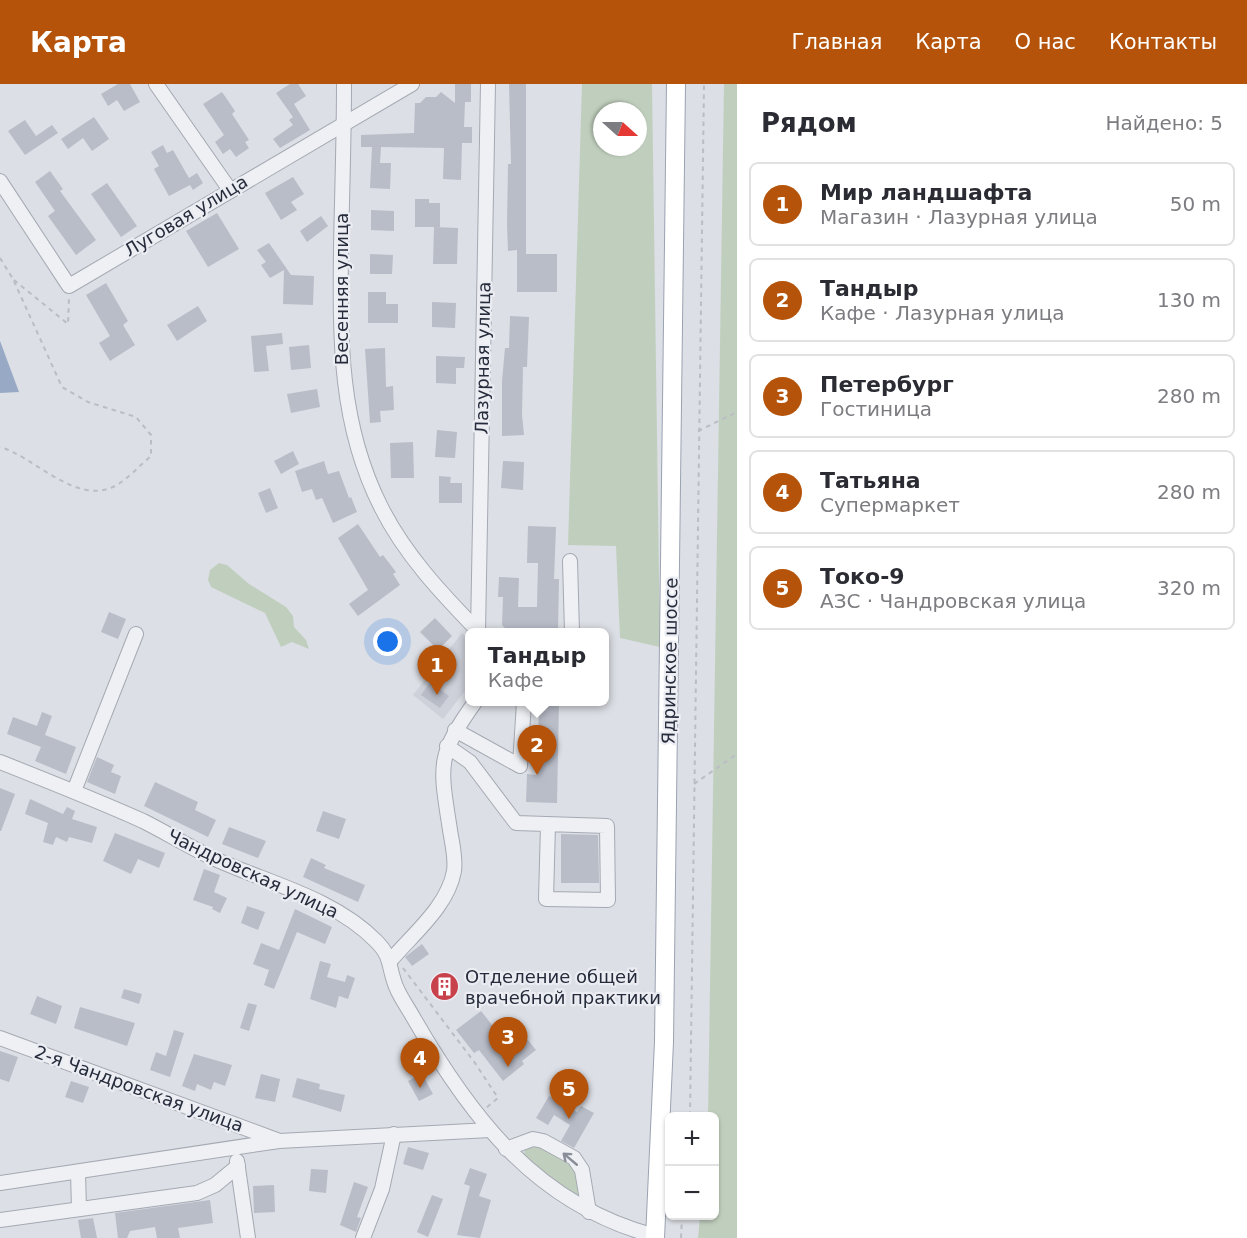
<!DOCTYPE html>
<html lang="ru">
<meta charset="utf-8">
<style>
:root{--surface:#fff;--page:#f2f2f3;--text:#2b2b33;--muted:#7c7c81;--line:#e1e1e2;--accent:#b45309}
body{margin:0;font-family:"DejaVu Sans",sans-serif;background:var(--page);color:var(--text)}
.controls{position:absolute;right:18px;bottom:18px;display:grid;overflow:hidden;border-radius:9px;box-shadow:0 2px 4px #0004}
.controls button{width:54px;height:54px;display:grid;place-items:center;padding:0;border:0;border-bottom:2px solid var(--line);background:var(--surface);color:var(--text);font:30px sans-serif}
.compass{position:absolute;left:593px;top:18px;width:54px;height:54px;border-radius:50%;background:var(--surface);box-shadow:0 2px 4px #0004;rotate:111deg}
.you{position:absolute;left:388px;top:558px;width:21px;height:21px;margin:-15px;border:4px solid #fff;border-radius:50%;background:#1a73e8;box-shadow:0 0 0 9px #1a73e833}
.badge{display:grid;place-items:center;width:39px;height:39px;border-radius:50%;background:var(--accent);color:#fff;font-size:20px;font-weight:700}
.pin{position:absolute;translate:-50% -50px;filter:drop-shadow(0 2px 3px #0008)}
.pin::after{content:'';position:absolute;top:32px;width:21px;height:18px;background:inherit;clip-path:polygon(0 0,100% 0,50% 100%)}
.popup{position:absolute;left:465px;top:544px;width:144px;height:78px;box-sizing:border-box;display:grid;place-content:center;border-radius:9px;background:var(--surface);filter:drop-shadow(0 2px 4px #0005);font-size:20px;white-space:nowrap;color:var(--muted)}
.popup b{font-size:22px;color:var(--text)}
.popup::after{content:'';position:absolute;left:50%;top:100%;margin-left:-12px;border:12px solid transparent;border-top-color:var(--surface)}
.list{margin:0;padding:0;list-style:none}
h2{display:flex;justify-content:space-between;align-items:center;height:78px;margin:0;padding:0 24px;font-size:26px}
h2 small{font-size:20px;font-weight:400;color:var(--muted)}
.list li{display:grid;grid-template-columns:39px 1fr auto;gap:18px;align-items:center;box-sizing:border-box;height:84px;margin:0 12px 12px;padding:0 12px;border:2px solid var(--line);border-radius:9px}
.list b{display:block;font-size:22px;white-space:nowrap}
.list p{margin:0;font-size:20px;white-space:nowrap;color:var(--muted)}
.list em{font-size:20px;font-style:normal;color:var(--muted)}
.map{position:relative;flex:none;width:737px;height:1154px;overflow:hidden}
header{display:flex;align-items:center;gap:36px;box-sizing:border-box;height:84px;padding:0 30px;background:var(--accent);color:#fff}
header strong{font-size:28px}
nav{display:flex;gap:33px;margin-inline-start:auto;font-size:21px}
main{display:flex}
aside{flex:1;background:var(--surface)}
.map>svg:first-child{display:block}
.built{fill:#ced1da}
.green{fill:#c0cfbd;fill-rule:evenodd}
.water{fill:#97a9c5}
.building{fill:#b9bdc8}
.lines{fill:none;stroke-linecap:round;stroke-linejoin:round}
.minor-casing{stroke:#a5a9b2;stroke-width:16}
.major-casing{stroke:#9ba2b1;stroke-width:20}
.path{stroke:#babdc4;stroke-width:2;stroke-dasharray:4.5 4.5;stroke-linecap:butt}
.minor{stroke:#eef0f4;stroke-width:14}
.major{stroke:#fff;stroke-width:18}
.oneway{stroke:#8a8e98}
.labels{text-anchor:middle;stroke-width:4.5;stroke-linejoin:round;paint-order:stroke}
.street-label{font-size:18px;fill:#262c3b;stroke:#ebedf3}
.poi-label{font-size:18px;fill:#262c3b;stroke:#ebedf3;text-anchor:start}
</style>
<header>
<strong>Карта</strong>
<nav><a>Главная</a><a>Карта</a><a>О нас</a><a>Контакты</a></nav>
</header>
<main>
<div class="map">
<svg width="737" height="1154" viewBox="0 0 737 1154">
<rect width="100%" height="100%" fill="#dcdfe5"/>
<path class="built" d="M 462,549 L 469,556 L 469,602 L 443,635 L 413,611 Z"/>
<g class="green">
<path d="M 582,0 L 652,0 L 660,563 L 620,554 L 616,462 L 568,461 ZM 602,27 L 638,27 L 638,63 L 602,63 Z"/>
<path d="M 724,0 L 737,0 L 737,1154 L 698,1154 L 700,1132 L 714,1132 L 714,1032 L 708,1032 Z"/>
<path d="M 219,479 L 227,481 L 249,500 L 286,523 L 293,532 L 294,543 L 306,556 L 309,565 L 292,558 L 281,563 L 265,529 L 211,503 L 208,496 L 210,486 Z"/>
<path d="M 540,1063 L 574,1083 L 580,1109 L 575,1111 L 530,1082 L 524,1069 L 526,1064 Z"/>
</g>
<path class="water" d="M 0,257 L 19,308 L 0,309 Z"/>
<g class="building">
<path d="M 118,0 L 130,0 L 140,18 L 124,27 L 117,16 L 108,22 L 101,10 Z"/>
<path d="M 290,0 L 298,0 L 306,12 L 294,20 L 310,46 L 280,64 L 273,55 L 293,41 L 289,36 L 293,33 L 276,9 Z"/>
<path d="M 455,0 L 471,0 L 471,18 L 465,18 L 464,43 L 472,43 L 472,59 L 462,59 L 461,96 L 443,95 L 444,64 L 381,63 L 380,79 L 391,79 L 390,105 L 370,104 L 372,63 L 361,63 L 361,51 L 414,49 L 415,19 L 420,19 L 426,13 L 436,13 L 441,8 L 455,19 Z"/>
<path d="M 509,0 L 526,0 L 526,170 L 557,170 L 557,208 L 517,208 L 517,166 L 508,167 L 507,141 L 508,80 L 511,80 Z"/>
<path d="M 222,8 L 235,27 L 232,30 L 249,56 L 245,58 L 249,64 L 236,73 L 230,65 L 223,70 L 215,58 L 224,51 L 203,20 Z"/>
<path d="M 94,33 L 109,55 L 92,67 L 83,54 L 68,65 L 61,55 Z"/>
<path d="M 25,36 L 36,52 L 52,41 L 58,49 L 25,71 L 8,47 Z"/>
<path d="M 163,61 L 167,69 L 173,66 L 189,94 L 197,89 L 203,99 L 193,106 L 190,101 L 169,112 L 154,85 L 159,82 L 151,68 Z"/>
<path d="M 50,87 L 63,105 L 60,107 L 96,156 L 76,171 L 48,132 L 55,127 L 35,98 Z"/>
<path d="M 293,93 L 304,110 L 291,118 L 297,126 L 281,136 L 265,109 Z"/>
<path d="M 107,99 L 137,142 L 121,153 L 91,110 Z"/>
<path d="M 415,115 L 429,115 L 429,119 L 440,119 L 440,143 L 415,143 Z"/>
<path d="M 371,126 L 394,127 L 394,147 L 371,146 Z"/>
<path d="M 217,129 L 239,165 L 208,183 L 186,147 Z"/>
<path d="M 321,132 L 328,142 L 307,158 L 300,147 Z"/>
<path d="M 434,143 L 458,144 L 457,180 L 433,180 Z"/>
<path d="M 269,159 L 291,191 L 314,192 L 313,221 L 283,220 L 284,186 L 270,194 L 261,181 L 266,178 L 257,166 Z"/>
<path d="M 370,170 L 393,171 L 392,190 L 370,190 Z"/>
<path d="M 106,199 L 128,237 L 123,241 L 135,261 L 110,277 L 99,259 L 110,252 L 86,211 Z"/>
<path d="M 368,208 L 386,208 L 386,220 L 398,220 L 398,239 L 368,239 Z"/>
<path d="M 432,218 L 456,219 L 455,244 L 432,243 Z"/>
<path d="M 198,222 L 207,237 L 177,257 L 167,241 Z"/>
<path d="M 510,232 L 529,233 L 527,283 L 523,283 L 522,331 L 524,351 L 502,352 L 502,297 L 505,264 L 509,264 Z"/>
<path d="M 282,249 L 283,260 L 266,262 L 269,287 L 254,288 L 251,252 Z"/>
<path d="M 309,261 L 311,284 L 291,286 L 289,263 Z"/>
<path d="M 385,264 L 386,303 L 393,302 L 394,326 L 380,327 L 381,338 L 370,339 L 365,265 Z"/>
<path d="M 436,272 L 465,273 L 464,284 L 456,284 L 456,300 L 436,299 Z"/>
<path d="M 317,305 L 320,323 L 291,329 L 287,310 Z"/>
<path d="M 437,346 L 457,348 L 455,374 L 435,373 Z"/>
<path d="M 413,358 L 414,394 L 391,394 L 390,359 Z"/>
<path d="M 293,367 L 299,380 L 281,390 L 274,377 Z"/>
<path d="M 324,377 L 328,390 L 339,387 L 349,414 L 351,413 L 357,428 L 333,439 L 322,414 L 316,416 L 312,405 L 302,408 L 295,387 Z"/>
<path d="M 503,377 L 524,378 L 523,406 L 501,404 Z"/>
<path d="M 439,392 L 451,393 L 450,399 L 462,399 L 462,419 L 439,419 Z"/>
<path d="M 270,404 L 278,424 L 266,429 L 258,409 Z"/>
<path d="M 358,440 L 380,473 L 383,471 L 396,488 L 393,490 L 400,501 L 358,532 L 349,520 L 368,506 L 338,454 Z"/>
<path d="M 528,442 L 556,443 L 554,495 L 559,495 L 558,546 L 509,548 L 502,541 L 503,513 L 498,513 L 499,493 L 519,494 L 518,523 L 537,523 L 538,479 L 527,479 Z"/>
<path d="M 109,528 L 126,535 L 118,555 L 101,548 Z"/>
<path d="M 435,534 L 452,552 L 438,566 L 420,548 Z"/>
<path d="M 430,598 L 449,612 L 440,624 L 421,611 Z"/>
<path d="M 539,618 L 559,618 L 557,719 L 526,718 L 527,690 L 537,691 Z"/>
<path d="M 42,628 L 52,632 L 45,651 L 76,663 L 66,690 L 35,677 L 41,663 L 7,650 L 13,633 L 37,642 Z"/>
<path d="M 97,673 L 114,681 L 111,688 L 121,692 L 115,710 L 87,698 Z"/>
<path d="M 155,698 L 198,718 L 195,726 L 216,736 L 208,753 L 144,722 Z"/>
<path d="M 0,704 L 15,710 L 1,747 L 0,747 Z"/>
<path d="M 30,715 L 63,730 L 67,723 L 75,727 L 72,735 L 97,743 L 92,759 L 69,753 L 67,758 L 56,753 L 53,761 L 43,758 L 48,739 L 25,730 Z"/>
<path d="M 323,727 L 346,735 L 339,755 L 316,747 Z"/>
<path d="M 229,743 L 266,757 L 258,774 L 222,760 Z"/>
<path d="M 115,749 L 165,769 L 159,784 L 138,775 L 131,790 L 103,777 Z"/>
<path d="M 561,750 L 598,751 L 599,799 L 561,799 Z"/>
<path d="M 311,774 L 326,781 L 324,784 L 365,801 L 358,818 L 303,793 Z"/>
<path d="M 204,785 L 220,791 L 214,808 L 227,814 L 220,829 L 212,825 L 213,823 L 193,816 Z"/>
<path d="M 247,822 L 265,828 L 258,846 L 241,839 Z"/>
<path d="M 295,825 L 332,843 L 325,860 L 297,848 L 274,905 L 264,901 L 269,886 L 253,880 L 261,859 L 279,866 Z"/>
<path d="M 422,860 L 429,870 L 412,882 L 405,873 Z"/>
<path d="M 320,877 L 331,880 L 327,893 L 345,898 L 347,891 L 355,894 L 348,915 L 339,912 L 336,924 L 310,915 Z"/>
<path d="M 447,890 L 457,902 L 440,916 L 430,904 Z"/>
<path d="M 124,905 L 142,910 L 139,920 L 121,914 Z"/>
<path d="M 37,912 L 62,922 L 56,940 L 30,930 Z"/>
<path d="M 248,919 L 257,921 L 249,947 L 240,944 Z"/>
<path d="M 80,923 L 135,939 L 127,962 L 74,944 Z"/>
<path d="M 481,927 L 508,961 L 523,950 L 536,966 L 522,977 L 524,980 L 503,997 L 479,966 L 474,969 L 456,946 Z"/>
<path d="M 174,946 L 184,949 L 170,993 L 150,986 L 156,968 L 166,972 Z"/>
<path d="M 0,967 L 18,973 L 9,998 L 0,995 Z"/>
<path d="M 194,970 L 232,981 L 225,1002 L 214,998 L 211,1006 L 197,1000 L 195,1007 L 182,1002 Z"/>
<path d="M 261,990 L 280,995 L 275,1018 L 255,1014 Z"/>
<path d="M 422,990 L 433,1010 L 419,1017 L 408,997 Z"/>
<path d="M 297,994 L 320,1000 L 319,1005 L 345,1011 L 341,1028 L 292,1013 Z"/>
<path d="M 71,997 L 89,1003 L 83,1019 L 65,1013 Z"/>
<path d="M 549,1012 L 577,1028 L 581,1022 L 594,1029 L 574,1064 L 561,1057 L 570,1041 L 554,1031 L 548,1041 L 536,1034 Z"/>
<path d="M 408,1063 L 429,1069 L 423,1086 L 403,1080 Z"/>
<path d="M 470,1084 L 487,1090 L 479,1112 L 491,1116 L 480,1154 L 457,1151 L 470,1102 L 464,1100 Z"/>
<path d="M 311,1085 L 328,1086 L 326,1109 L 309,1107 Z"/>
<path d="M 354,1098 L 368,1103 L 357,1133 L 361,1134 L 356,1148 L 340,1141 Z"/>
<path d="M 274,1101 L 275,1128 L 254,1129 L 253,1102 Z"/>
<path d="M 432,1111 L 443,1115 L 428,1153 L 417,1148 Z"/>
<path d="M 210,1116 L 213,1139 L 178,1144 L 180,1154 L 157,1154 L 155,1143 L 130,1147 L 127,1154 L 118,1154 L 115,1129 Z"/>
<path d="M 93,1134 L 97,1154 L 81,1154 L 78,1136 Z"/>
</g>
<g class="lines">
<defs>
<g id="minor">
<path d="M 156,0 L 230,106"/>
<path d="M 344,0 C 344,55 342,110 341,164 C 340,255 339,340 381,423 C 405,471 442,510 479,548"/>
<path d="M 0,97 L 69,202 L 412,0"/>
<path d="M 570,477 L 572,548"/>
<path d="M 478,548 L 488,0"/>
<path d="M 455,646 L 520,682 L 524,618"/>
<path d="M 447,662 L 470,678 L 516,739 L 607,742 L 608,816 L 546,815 L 548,741"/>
<path d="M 0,678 C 48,697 96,716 143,737 C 167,749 191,764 215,775 C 268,799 334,814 376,857 C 391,872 388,879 394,897 C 397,909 407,922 413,933 C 471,1034 537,1121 655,1152"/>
<path d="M 74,707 L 136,550"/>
<path d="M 391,876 C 413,850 448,822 454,787 C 456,774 452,759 450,746 C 440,681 436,673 475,618"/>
<path d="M 0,954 L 277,1056"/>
<path d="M 506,1065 L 533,1055 L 543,1057 L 574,1074 L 582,1086 L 589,1128"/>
<path d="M 237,1077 L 248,1154"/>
<path d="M 78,1089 L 79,1124"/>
<path d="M 0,1099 L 279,1057 L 490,1046"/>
<path d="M 0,1136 L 197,1109 L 215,1101 L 238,1082"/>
<path d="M 363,1154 L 382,1105 L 394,1050"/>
</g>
<path id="major" d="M 655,1154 L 664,958 L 676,0"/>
</defs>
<use href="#minor" class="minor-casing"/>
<use href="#major" class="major-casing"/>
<g class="path">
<path d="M 0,174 L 13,195 L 62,303 L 88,318 L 136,333 L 151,351 L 151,372 C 140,381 128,395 115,402 C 76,422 35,373 0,363"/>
<path d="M 14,196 L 68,240 L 69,214"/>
<path d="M 698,347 L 737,328"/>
<path d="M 694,700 L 737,670"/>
<path d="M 403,884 L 475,979 L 498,1014 L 486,1024"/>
<path d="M 677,1032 L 677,1028"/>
<path d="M 690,1032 L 704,0"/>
<path d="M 681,1154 L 682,1132"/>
</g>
<use href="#minor" class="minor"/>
<use href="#major" class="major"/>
</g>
<defs><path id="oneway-shaft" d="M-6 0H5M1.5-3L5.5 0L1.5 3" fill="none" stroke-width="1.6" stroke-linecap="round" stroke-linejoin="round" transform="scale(1.5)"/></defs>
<use class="oneway" href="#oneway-shaft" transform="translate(570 1075) rotate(-140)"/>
<defs>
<symbol id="building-disc" viewBox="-11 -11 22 22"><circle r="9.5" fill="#c8424b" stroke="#ebedf3"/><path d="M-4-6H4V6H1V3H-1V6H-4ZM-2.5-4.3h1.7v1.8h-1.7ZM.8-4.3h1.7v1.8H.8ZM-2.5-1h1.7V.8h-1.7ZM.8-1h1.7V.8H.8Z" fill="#fff"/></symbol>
</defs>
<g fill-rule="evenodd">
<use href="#building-disc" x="428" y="886" width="33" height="33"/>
</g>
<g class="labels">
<g class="street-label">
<text transform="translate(186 132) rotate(-31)" y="6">Луговая улица</text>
<text transform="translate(342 205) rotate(-90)" y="6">Весенняя улица</text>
<text transform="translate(483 274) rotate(-89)" y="6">Лазурная улица</text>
<text transform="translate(670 577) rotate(-89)" y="6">Ядринское шоссе</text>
<text transform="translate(253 790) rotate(25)" y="6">Чандровская улица</text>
<text transform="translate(139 1005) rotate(20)" y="6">2-я Чандровская улица</text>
</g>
<g class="poi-label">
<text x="465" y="899">Отделение общей<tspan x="465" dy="21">врачебной практики</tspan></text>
</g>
</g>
</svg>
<div class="controls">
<button>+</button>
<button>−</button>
</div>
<svg class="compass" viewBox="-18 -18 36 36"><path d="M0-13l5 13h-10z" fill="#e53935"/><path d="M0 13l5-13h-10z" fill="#7c7c81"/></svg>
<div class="you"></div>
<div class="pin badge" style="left:437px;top:611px">1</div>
<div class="pin badge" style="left:537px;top:691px">2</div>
<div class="popup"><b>Тандыр</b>Кафе</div>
<div class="pin badge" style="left:508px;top:983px">3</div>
<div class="pin badge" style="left:420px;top:1004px">4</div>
<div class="pin badge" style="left:569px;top:1035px">5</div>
</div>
<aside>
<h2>Рядом<small>Найдено: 5</small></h2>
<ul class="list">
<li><span class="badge">1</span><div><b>Мир ландшафта</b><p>Магазин · Лазурная улица</p></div><em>50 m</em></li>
<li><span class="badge">2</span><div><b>Тандыр</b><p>Кафе · Лазурная улица</p></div><em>130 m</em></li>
<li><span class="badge">3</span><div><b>Петербург</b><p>Гостиница</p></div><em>280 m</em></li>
<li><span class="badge">4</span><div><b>Татьяна</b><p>Супермаркет</p></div><em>280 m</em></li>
<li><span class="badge">5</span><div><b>Токо-9</b><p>АЗС · Чандровская улица</p></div><em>320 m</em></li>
</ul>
</aside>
</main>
